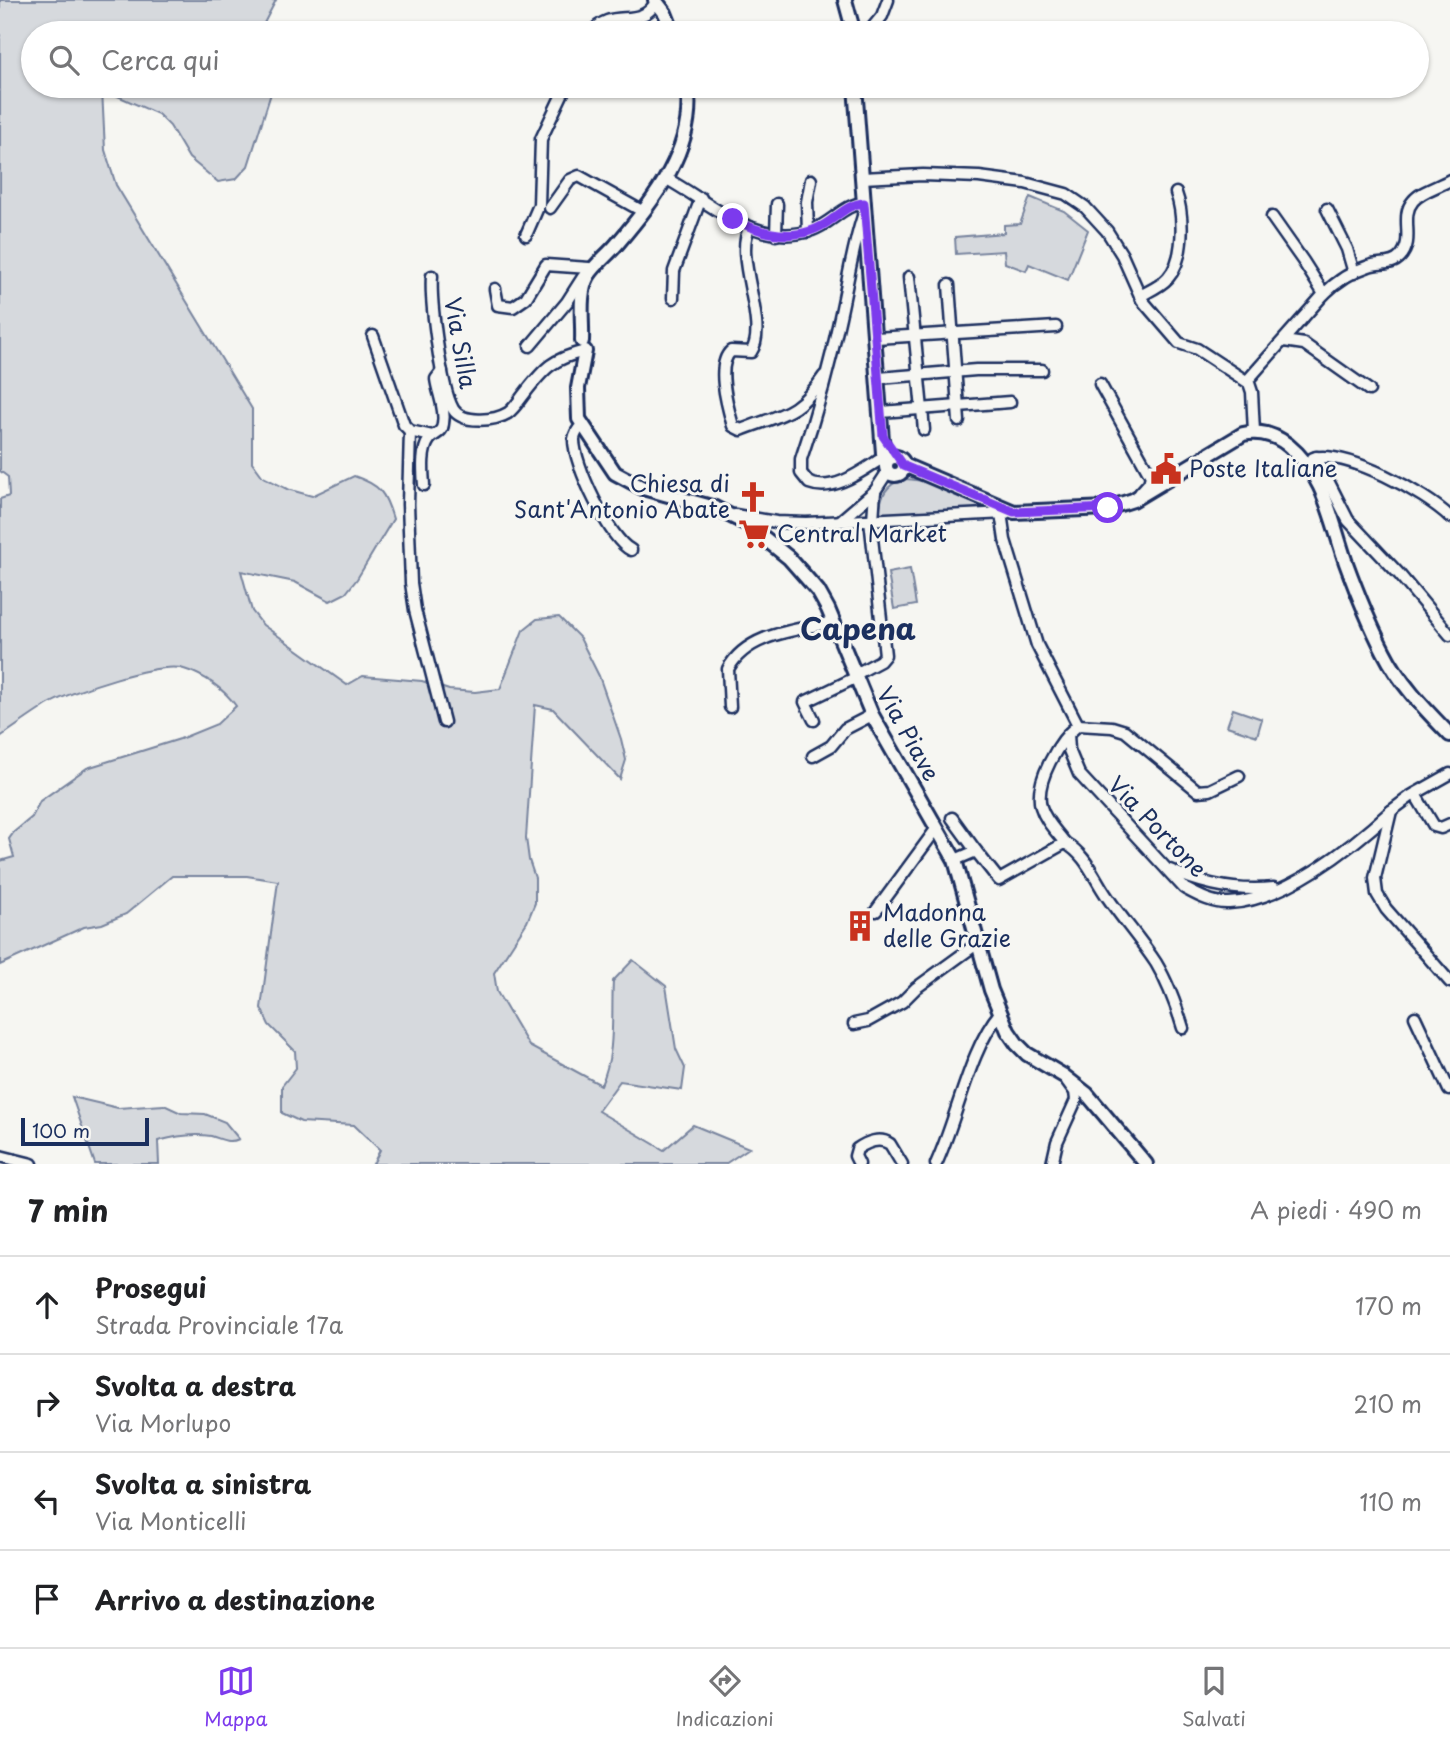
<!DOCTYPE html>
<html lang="it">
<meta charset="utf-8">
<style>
:root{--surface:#fff;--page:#f6f6f6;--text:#202124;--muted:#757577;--line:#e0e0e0;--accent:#7c3aed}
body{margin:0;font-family:"Playpen Sans",sans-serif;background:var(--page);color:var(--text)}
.scale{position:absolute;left:21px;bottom:18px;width:128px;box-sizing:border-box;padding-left:7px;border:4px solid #1b2f5e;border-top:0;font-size:19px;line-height:24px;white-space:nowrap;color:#1b2f5e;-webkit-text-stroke:5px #f6f6f2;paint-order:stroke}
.stop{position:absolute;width:21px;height:21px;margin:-16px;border:5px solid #7c3aed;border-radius:50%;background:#fff}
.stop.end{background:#7c3aed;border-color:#fff;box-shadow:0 2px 7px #0008}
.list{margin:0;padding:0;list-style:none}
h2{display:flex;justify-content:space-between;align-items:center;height:91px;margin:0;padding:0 28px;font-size:30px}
h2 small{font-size:23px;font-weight:400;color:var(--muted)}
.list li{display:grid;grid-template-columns:46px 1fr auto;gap:21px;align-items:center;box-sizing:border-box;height:98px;padding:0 28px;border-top:2px solid var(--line)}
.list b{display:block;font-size:26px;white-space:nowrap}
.list p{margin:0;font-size:23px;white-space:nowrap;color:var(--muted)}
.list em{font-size:23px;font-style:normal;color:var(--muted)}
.icon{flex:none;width:38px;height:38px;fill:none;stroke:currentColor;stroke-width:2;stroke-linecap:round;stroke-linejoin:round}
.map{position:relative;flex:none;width:1450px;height:1164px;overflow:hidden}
.search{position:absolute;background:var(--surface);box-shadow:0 2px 5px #0004;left:21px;right:21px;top:21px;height:77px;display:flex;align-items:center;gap:18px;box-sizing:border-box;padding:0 24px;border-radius:38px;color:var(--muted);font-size:26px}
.sheet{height:483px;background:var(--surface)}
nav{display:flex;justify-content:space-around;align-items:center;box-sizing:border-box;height:98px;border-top:2px solid var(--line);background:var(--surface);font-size:19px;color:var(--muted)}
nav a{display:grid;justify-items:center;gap:4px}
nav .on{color:var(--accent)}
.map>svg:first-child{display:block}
.green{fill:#d6d9dd;stroke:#78849e;stroke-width:2}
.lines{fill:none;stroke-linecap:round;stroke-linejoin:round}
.minor-casing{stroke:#1b2f5e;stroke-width:15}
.major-casing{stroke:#1b2f5e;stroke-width:18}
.minor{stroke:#f6f6f2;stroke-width:10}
.major{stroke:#f6f6f2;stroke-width:12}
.route{stroke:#7c3aed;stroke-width:9}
.labels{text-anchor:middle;stroke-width:6;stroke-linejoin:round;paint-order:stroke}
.street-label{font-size:23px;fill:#1b2f5e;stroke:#f6f6f2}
.poi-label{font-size:23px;fill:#1b2f5e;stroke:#f6f6f2;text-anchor:start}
.district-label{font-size:30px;font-weight:bold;fill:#1b2f5e;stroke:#f6f6f2}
</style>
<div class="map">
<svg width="1450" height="1164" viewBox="0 0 1450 1164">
<rect width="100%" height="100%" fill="#f6f6f2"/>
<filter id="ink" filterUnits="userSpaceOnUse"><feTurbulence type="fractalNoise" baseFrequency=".0143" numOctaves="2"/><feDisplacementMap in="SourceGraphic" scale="14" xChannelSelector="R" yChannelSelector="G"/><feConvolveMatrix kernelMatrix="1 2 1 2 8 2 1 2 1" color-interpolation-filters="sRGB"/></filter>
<g filter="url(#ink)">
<g class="green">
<path d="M 0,0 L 276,0 L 261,29 L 263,33 L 33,33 L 33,86 L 272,86 L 272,90 L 248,166 L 236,179 L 218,182 L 189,158 L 170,126 L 158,114 L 102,89 L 105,150 L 116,185 L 252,409 L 252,462 L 263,477 L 287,489 L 312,496 L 354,476 C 380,485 385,492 393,519 L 357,579 L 346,593 L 330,601 L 295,582 L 241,571 L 252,611 L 263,625 L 347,685 L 363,676 L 422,681 L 449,690 L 475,692 L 500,689 L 523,630 L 537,619 L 559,617 L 580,638 L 599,676 L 621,739 L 626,760 L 620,779 L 553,709 L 535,705 L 526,838 L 529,860 L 535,878 L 535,903 L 527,922 L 494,973 L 497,992 L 529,1046 L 601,1085 C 616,1052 611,1017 613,981 L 633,960 L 666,986 L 676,1049 L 685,1068 L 682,1090 L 620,1081 L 598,1111 L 664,1150 L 693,1125 L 749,1148 L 725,1164 L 373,1164 L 380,1150 L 354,1125 L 301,1122 L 282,1113 L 282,1086 L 296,1068 L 295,1051 L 269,1025 L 261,1008 L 278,881 L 247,876 L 172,876 L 126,914 L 102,924 L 84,927 L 0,965 L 0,861 L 14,857 L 9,839 L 14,832 L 32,817 L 40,801 L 87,768 L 180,739 L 217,724 L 236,706 C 224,689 204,675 184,669 C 160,661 72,691 49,704 C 34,713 15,727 0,737 L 0,499 L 9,496 L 8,477 L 0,471 Z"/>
<path d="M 1030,197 L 1064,211 L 1088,230 L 1068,280 L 1029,264 L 1026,271 L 1005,263 L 1004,251 L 956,254 L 955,237 L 1004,233 L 1004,225 L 1020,224 Z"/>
<path d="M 904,479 C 931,479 957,495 981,506 L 980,511 L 880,515 C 879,497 886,484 904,479 Z"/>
<path d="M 910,569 L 916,605 L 894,609 L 888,573 Z"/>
<path d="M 1233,709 L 1262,719 L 1257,736 L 1227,726 Z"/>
<path d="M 72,1097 L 118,1108 L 164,1105 L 181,1113 L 205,1114 L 225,1122 L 239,1139 C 228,1144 222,1139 211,1136 C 192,1133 175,1136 158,1141 L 159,1164 L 95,1164 Z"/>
</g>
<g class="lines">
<defs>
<g id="minor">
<path d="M 592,33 C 610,6 640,31 656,2"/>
<path d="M 868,33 L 882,16 L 888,0"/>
<path d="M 862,178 L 923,175 L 979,177 L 1025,183 L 1066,194 L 1085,207 L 1107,231 L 1122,255 L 1142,300 L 1179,343 L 1197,349 L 1249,383 L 1252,392 L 1254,432"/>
<path d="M 667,179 C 711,203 758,249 812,230 C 831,224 844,204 864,203"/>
<path d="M 550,208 L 570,180 L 579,176 L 642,211"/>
<path d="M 1327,209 L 1347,249 L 1354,273"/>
<path d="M 863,216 C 852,249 848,282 840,317 C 830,365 817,412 801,459 L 801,473 L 809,483 C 835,493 863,470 884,457"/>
<path d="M 750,227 C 732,256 770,325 751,352 L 731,351 C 715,365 728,408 733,426 L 741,430 C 782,414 798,415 824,376"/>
<path d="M 808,232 L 807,202 L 811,180"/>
<path d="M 526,235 L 539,205 L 541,139 L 566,86"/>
<path d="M 776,235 L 777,204"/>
<path d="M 432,276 C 430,301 441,388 453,409 C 462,424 495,421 508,413 C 515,408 520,399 525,393 C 545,367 553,359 585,351"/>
<path d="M 909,277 L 924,430"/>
<path d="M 949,285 L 959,421"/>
<path d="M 495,289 L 498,305 L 513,307 L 526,298 L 546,265 L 589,268"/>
<path d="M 1324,294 C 1336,282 1353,271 1369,266 C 1380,262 1392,266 1400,257 C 1416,240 1399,217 1413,201 C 1421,191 1438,187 1450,180"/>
<path d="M 1140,296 C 1149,291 1161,286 1168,278 C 1185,259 1184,215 1176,193"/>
<path d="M 673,298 L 674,271 L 701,198"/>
<path d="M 373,336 L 404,425 L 410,431 L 432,436"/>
<path d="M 876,338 L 1056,327"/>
<path d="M 1284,341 L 1304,344 L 1369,390"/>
<path d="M 530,346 L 567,302 L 583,277"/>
<path d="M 879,378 L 976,370 L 1042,370"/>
<path d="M 1247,381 L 1324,294 L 1303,261 L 1272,217"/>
<path d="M 1100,384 L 1151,476 L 1149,483 L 1140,493"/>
<path d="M 881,412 L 1010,402"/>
<path d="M 582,425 C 578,429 575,433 574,439 C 573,463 610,540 631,550"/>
<path d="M 410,431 L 408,504 L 411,583 L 415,610 L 444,722"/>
<path d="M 1316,457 L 1348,520 L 1399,574 L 1450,635"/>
<path d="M 1313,458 C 1347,450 1425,493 1450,517"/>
<path d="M 424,485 C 423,472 421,451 429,440 C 434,433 442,434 443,424 C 446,409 438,394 436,379 L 442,371"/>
<path d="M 1001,513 L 1005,540 L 1037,645 L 1078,725 C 1059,740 1034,782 1041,807 C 1045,821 1057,832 1065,843"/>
<path d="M 735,515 L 776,522 L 806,523 L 1006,513"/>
<path d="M 873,520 L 875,491"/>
<path d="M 840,521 L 875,491 L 888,471"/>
<path d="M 854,675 L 880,661 L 885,655 L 870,520"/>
<path d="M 730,707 L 728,669 C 747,633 798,630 833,622"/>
<path d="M 814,720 L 805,702 L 855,678"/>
<path d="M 1078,725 L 1112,727 L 1125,731 L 1198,791 L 1210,790 L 1239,776"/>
<path d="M 1068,734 L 1069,750 L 1079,774 L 1184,888 C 1197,895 1213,904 1229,903 C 1284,901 1352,847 1391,811"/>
<path d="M 813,756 L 831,746 L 845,729 L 872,715"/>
<path d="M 1450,774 L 1411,796 L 1391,811 L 1375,878 L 1377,894 L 1386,909 L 1450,982"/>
<path d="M 1415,794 L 1434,826 L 1441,828 L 1450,824"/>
<path d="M 952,818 L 976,851"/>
<path d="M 955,860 L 976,851 L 999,880 L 1065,843 C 1087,855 1094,879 1108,898 C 1123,920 1141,940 1156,963 C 1168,983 1176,1005 1183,1028"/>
<path d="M 1170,870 C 1204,885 1238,892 1274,888"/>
<path d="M 876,911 L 937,828"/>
<path d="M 1415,1017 L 1449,1090"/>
<path d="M 854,1024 L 868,1021 L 902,1002 L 916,988 L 978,943"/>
<path d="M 0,1156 L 32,1164"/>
<path d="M 859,1164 L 855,1156 L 857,1149 C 867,1142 880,1137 890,1144 L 902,1164"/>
<path d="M 936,1164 C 957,1119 970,1048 1000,1013"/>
<path d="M 1052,1164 L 1057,1142 L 1076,1100 L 1075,1092 L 1067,1081"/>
</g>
<g id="major">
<path d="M 655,0 L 665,13 L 673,33"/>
<path d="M 845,0 L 854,33"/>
<path d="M 855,86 L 883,453 L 886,465"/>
<path d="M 582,341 C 583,321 578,294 588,276 C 595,264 608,255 617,244 C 654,200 697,147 687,86"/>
<path d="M 585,351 L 578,388 L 579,419 L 615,473 L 643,488 L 715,508 L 747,524 L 789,558 L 818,591 L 828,609 L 872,715 L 955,860 L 991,990 L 1008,1031 L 1017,1044 L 1027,1054 L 1064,1076 L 1087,1094 L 1146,1164"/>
<circle cx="895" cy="466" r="9"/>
<path d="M 904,465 L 1014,512 L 1108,508 L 1133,500 L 1243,434 C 1260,430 1275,435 1288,445 C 1325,475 1331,520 1346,563 C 1357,593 1369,623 1384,652 C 1400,684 1425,709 1450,735"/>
</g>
</defs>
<use href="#minor" class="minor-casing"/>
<use href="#major" class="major-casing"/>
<use href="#minor" class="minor"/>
<use href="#major" class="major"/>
</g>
</g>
<g class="lines" filter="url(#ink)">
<path class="route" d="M 733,219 C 765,236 800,243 831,220 C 842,212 850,204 864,203 L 883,436 L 904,466 L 1014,512 L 1108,508"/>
</g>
<defs>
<symbol id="civic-bare" viewBox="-9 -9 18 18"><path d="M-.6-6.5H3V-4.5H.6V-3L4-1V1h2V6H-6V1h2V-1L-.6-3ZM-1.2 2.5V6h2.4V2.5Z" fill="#c8321e" stroke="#f6f6f2" stroke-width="2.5" paint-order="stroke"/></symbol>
<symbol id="church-bare" viewBox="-9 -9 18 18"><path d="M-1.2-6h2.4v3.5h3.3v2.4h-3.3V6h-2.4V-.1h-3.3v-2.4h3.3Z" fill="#c8321e" stroke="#f6f6f2" stroke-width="2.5" paint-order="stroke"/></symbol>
<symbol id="supermarket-bare" viewBox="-9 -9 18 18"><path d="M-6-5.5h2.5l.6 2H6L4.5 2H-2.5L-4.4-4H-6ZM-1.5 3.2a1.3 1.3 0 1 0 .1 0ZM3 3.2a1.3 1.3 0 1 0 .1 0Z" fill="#c8321e" stroke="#f6f6f2" stroke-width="2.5" paint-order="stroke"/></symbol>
<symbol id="building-bare" viewBox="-9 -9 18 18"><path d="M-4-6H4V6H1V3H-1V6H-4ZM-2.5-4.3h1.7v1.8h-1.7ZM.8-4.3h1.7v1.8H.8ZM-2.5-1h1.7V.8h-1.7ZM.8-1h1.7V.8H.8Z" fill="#c8321e" stroke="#f6f6f2" stroke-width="2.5" paint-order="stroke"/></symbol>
</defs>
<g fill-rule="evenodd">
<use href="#civic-bare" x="1144" y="447" width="44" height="44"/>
<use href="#church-bare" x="731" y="475" width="44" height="44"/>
<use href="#supermarket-bare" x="732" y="512" width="44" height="44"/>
<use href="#building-bare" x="838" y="904" width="44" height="44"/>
</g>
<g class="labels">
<g class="street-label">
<text transform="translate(460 343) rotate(80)" y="8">Via Silla</text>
<text transform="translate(908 734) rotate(61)" y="8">Via Piave</text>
<text transform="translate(1157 827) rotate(46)" y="8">Via Portone</text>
</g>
<g class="poi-label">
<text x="1189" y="477">Poste Italiane</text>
<text x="730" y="492" text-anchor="end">Chiesa di<tspan x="730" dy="26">Sant'Antonio Abate</tspan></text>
<text x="777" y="542">Central Market</text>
<text x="883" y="921">Madonna<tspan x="883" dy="26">delle Grazie</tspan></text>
</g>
<g class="district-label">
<text x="858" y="640">Capena</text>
</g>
</g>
</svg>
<div class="scale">100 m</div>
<div class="stop" style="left:1108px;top:508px"></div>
<div class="stop end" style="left:733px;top:219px"></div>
<div class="search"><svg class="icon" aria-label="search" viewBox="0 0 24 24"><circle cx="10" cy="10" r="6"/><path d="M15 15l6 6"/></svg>Cerca qui</div>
</div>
<section class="sheet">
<h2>7 min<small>A piedi · 490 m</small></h2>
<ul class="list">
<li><svg class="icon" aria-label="ahead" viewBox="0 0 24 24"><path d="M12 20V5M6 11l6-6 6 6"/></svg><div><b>Prosegui</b><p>Strada Provinciale 17a</p></div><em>170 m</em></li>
<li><svg class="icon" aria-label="right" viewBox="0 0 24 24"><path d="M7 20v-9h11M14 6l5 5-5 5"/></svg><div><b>Svolta a destra</b><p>Via Morlupo</p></div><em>210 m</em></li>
<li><svg class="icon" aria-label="left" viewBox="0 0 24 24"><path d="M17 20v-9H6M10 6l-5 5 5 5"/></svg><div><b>Svolta a sinistra</b><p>Via Monticelli</p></div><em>110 m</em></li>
<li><svg class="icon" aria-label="arrive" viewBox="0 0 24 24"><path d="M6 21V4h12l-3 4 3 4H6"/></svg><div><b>Arrivo a destinazione</b></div></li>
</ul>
</section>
<nav>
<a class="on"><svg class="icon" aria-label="map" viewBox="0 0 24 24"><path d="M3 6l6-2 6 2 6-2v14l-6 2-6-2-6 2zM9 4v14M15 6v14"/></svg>Mappa</a>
<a><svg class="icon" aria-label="directions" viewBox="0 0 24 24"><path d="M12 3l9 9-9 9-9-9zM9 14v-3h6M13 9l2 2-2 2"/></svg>Indicazioni</a>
<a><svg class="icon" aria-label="saved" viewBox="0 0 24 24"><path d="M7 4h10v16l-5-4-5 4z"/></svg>Salvati</a>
</nav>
